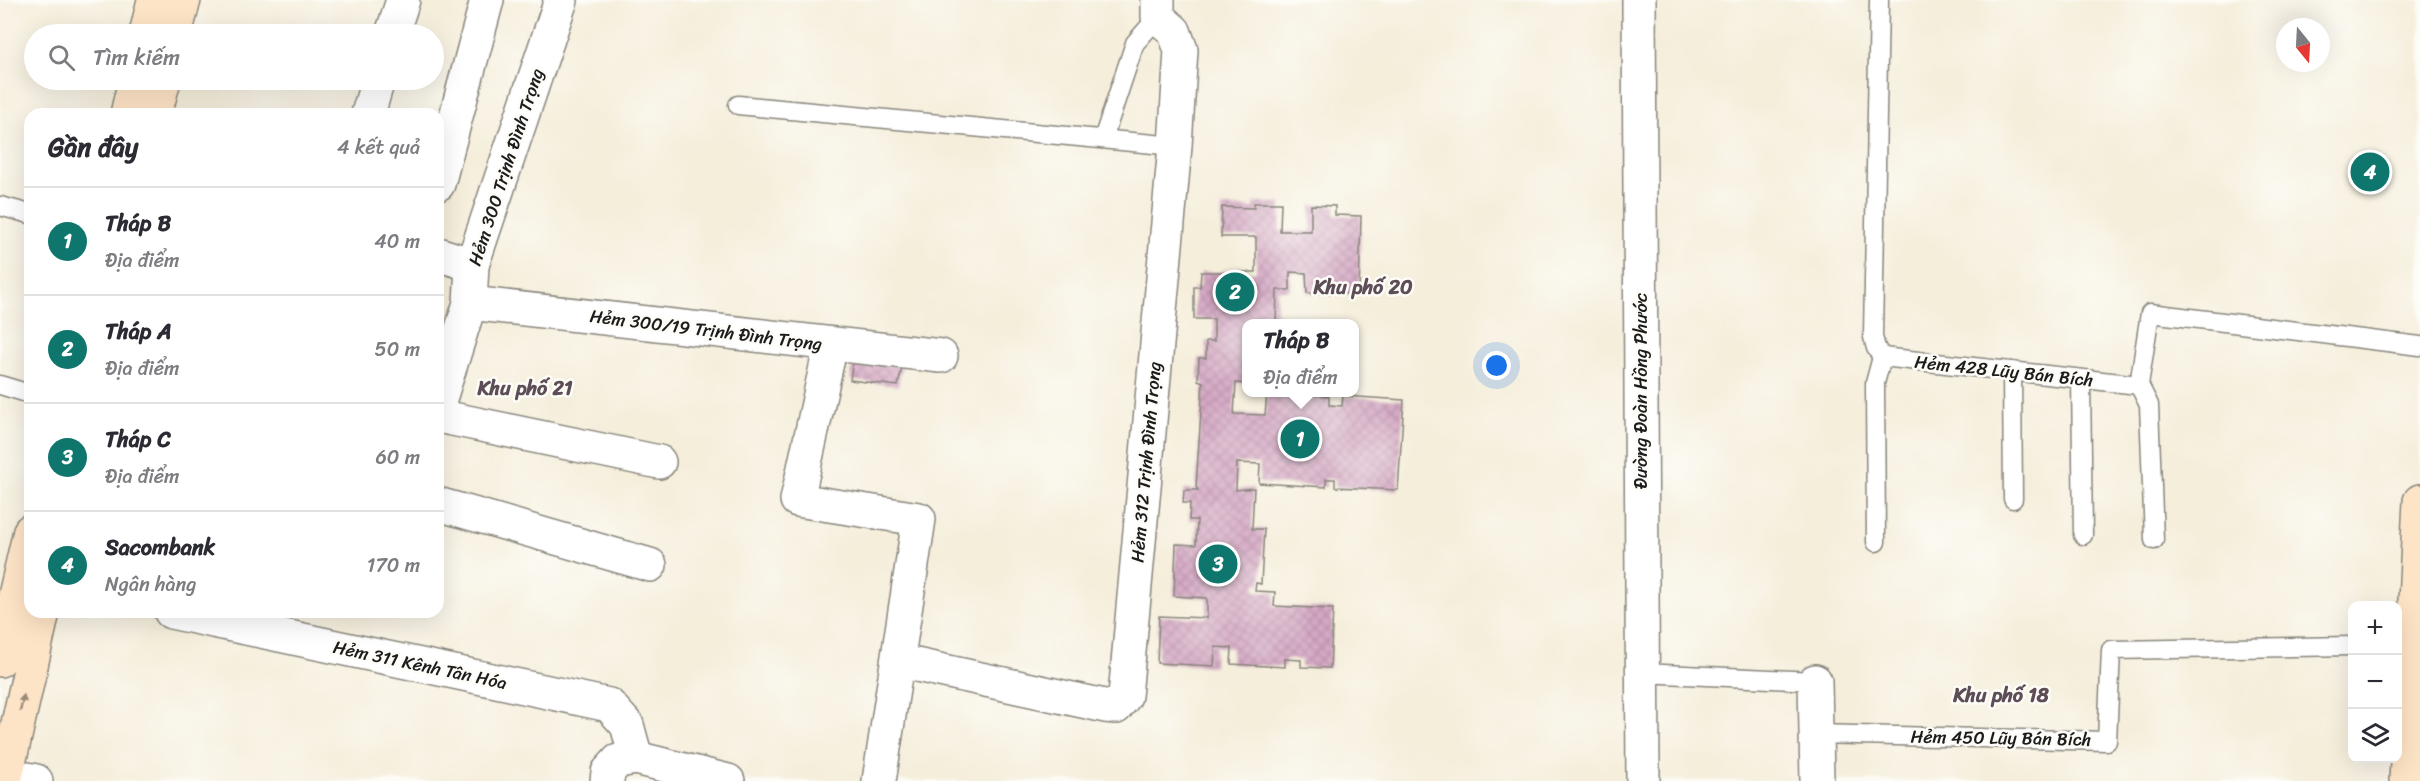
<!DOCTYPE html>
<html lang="vi">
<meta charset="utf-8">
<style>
:root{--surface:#fff;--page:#f2f2f3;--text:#2b2b33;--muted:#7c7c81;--line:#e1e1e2;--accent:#0f766e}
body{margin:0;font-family:Sriracha,sans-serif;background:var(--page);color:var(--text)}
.controls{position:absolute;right:18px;bottom:18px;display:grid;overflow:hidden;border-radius:12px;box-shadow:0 6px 24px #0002}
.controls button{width:54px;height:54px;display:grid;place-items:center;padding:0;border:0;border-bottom:2px solid var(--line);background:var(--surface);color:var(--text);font:30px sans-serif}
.compass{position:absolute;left:2276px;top:18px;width:54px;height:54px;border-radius:50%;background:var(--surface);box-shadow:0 6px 24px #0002;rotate:162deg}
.you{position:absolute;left:1497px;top:366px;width:21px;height:21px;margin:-15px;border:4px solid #fff;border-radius:50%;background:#1a73e8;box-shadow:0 0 0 9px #1a73e833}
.badge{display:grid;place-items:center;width:39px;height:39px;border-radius:50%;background:var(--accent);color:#fff;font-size:20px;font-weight:700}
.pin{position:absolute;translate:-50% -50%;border:3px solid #fff;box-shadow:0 2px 6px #0006}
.popup{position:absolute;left:1242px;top:319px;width:117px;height:78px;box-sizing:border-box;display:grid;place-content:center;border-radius:12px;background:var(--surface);filter:drop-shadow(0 2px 4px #0005);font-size:20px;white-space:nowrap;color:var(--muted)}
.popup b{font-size:22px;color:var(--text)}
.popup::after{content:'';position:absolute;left:50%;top:100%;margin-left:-12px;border:12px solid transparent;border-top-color:var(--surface)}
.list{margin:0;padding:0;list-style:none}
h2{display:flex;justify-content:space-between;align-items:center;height:78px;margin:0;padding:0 24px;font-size:26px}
h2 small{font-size:20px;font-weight:400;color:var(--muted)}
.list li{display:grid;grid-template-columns:39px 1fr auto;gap:18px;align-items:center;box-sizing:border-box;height:108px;padding:0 24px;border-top:2px solid var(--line)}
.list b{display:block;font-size:22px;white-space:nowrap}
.list p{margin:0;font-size:20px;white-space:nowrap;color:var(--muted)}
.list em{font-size:20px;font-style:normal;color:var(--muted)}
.icon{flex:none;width:33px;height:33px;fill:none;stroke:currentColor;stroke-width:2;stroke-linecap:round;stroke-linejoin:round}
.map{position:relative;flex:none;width:2420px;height:781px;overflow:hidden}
.search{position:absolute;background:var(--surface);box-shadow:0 6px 24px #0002;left:24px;top:24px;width:420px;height:66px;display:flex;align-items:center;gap:15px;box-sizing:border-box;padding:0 21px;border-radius:33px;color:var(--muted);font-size:22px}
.panel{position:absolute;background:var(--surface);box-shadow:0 6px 24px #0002;left:24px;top:108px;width:420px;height:510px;border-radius:18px}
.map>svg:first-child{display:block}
.building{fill:url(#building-cross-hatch)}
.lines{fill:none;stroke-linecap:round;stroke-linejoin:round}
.lane-casing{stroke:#88857c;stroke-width:21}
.street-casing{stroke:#88857c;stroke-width:36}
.secondary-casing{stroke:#88857c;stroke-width:36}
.lane{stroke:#fff;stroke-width:18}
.street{stroke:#fff;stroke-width:33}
.secondary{stroke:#fee4c6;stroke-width:33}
.oneway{fill:#988a7a}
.labels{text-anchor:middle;stroke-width:5;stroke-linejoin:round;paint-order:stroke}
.street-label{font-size:18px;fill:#1c1c1c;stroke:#fdfcf7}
.neighbourhood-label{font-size:20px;font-weight:bold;fill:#5d4d57;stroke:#fdfcf7}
</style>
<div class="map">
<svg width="2420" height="781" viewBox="0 0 2420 781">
<defs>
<pattern id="building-cross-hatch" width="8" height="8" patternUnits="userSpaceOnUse" patternTransform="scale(1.5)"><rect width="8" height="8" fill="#d5a8c4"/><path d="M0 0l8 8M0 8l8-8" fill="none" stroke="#b690a8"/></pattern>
</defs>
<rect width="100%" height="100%" fill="#fdfcf7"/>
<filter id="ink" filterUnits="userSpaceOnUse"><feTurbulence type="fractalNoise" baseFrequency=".0167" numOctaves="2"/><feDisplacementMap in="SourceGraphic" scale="12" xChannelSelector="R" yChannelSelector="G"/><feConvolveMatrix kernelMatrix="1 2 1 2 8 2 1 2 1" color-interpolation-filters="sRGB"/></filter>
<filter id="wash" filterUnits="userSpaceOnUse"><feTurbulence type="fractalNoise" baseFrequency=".008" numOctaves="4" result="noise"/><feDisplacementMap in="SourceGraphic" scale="24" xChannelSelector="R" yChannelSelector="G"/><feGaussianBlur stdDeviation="1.35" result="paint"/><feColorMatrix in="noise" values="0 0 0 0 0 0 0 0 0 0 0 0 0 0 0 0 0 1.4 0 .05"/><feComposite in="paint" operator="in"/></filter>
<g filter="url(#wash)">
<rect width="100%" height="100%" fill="#f5eedb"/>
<g id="blocks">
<g class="building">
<path d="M 1254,203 L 1281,203 L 1280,231 L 1311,231 L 1311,205 L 1335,206 L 1335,215 L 1361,216 L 1359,294 L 1307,293 L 1306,273 L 1290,272 L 1290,290 L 1277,290 L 1276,324 L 1246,324 L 1246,384 L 1236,383 L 1234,414 L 1265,415 L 1267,393 L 1329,396 L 1329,405 L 1342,406 L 1343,396 L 1404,400 L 1398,490 L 1335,487 L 1335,479 L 1326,479 L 1326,487 L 1259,483 L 1260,464 L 1237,463 L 1236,490 L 1254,488 L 1252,529 L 1264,529 L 1261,584 L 1256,583 L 1255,591 L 1275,592 L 1274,606 L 1333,609 L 1330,668 L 1301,667 L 1301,660 L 1285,659 L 1285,667 L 1231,664 L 1232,648 L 1215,647 L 1214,666 L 1157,663 L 1159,616 L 1207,618 L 1207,598 L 1174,596 L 1176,544 L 1196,545 L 1197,520 L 1189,520 L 1190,503 L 1183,503 L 1184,490 L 1198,490 L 1196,487 L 1203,382 L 1198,380 L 1199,358 L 1206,358 L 1206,341 L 1214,341 L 1214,319 L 1194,319 L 1194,287 L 1200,287 L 1201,272 L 1256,272 L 1256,237 L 1221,237 L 1222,207 L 1254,208 Z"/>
<path d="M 853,360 L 902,367 L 898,386 L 850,380 Z"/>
</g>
</g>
</g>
<g filter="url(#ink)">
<use href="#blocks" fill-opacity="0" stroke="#88857c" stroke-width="1.5"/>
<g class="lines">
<defs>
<g id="lane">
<path d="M 1879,0 L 1873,337 L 1876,348 L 1882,357"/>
<path d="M 738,105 L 1175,146"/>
<path d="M 1103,139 L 1135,43 L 1158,17"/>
<path d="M 0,206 L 30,214"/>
<path d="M 1882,357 L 2139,385 L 2150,313 L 2420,346"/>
<path d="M 2012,371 L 2013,499"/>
<path d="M 2081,379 L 2083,535"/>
<path d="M 0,385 L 30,394"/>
<path d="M 2139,385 L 2149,405 L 2154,540"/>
<path d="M 1876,542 L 1875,383 L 1882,357"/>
<path d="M 1642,673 L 1815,681"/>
<path d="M 1815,734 L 2107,741 L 2111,650 L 2352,646"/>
</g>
<g id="street">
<path d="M 1639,0 L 1643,781"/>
<path d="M 392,34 L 403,0"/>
<path d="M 368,114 L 378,80"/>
<path d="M 438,184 L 487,0"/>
<path d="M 438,254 L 472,265"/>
<path d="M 470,303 L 941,356"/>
<path d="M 831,344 L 797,500 L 919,519 L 879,781"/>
<path d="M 438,405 L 470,303 L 472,265 L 561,0"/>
<path d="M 438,416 L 659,462"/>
<path d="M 438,504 L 650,565"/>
<path d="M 171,612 L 609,705 L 627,725 L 636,758"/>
<path d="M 898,661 L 1105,706 L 1116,707 L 1125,696 L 1175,146 L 1181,50 L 1174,31 L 1158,17 L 1158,0"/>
<path d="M 1815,681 L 1817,781"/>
<path d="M 6,775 L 36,781"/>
<path d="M 607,781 L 608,772 L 618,761 L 636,758 L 728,781"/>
</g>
<g id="secondary">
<path d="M 146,34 L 154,0"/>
<path d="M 175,34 L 184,0"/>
<path d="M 127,114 L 135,80"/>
<path d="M 155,114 L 164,80"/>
<path d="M 0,660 L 30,531"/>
<path d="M 5,781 L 43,612"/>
<path d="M 2406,781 L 2420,501"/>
</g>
</defs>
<use href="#lane" class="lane-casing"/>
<use href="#street" class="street-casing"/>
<use href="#secondary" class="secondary-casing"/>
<use href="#lane" class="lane"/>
<use href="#street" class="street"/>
<use href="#secondary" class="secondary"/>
</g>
<defs><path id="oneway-solid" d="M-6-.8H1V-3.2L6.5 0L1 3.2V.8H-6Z" transform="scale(1.5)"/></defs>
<use class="oneway" href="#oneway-solid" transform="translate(22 703) rotate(-77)"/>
</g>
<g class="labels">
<g class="street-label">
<text transform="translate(506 167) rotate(-72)" y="6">Hẻm 300 Trịnh Đình Trọng</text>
<text transform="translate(706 330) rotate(7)" y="6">Hẻm 300/19 Trịnh Đình Trọng</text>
<text transform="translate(2004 371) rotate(6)" y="6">Hẻm 428 Lũy Bán Bích</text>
<text transform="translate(1641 391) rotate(-90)" y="6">Đường Đoàn Hồng Phước</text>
<text transform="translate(1146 462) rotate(-85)" y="6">Hẻm 312 Trịnh Đình Trọng</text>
<text transform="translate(420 665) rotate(12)" y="6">Hẻm 311 Kênh Tân Hóa</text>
<text transform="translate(2001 738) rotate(1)" y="6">Hẻm 450 Lũy Bán Bích</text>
</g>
<g class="neighbourhood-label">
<text x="1363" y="294">Khu phố 20</text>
<text x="525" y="395">Khu phố 21</text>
<text x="2001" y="702">Khu phố 18</text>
</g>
</g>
</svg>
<div class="controls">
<button>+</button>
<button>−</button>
<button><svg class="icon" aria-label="layers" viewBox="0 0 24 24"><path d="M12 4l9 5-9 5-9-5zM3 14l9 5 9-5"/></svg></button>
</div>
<svg class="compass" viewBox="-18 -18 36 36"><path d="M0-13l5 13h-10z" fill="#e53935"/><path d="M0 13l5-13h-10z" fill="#7c7c81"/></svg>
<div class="you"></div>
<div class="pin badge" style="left:1300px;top:439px">1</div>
<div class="popup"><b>Tháp B</b>Địa điểm</div>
<div class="pin badge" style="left:1235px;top:292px">2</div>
<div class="pin badge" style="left:1218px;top:564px">3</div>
<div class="pin badge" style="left:2370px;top:172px">4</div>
<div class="search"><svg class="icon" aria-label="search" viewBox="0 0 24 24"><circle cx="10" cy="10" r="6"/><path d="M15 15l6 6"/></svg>Tìm kiếm</div>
<section class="panel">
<h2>Gần đây<small>4 kết quả</small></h2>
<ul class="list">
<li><span class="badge">1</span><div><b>Tháp B</b><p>Địa điểm</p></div><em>40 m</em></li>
<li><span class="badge">2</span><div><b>Tháp A</b><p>Địa điểm</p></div><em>50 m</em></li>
<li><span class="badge">3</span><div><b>Tháp C</b><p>Địa điểm</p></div><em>60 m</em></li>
<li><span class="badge">4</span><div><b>Sacombank</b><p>Ngân hàng</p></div><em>170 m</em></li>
</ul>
</section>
</div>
